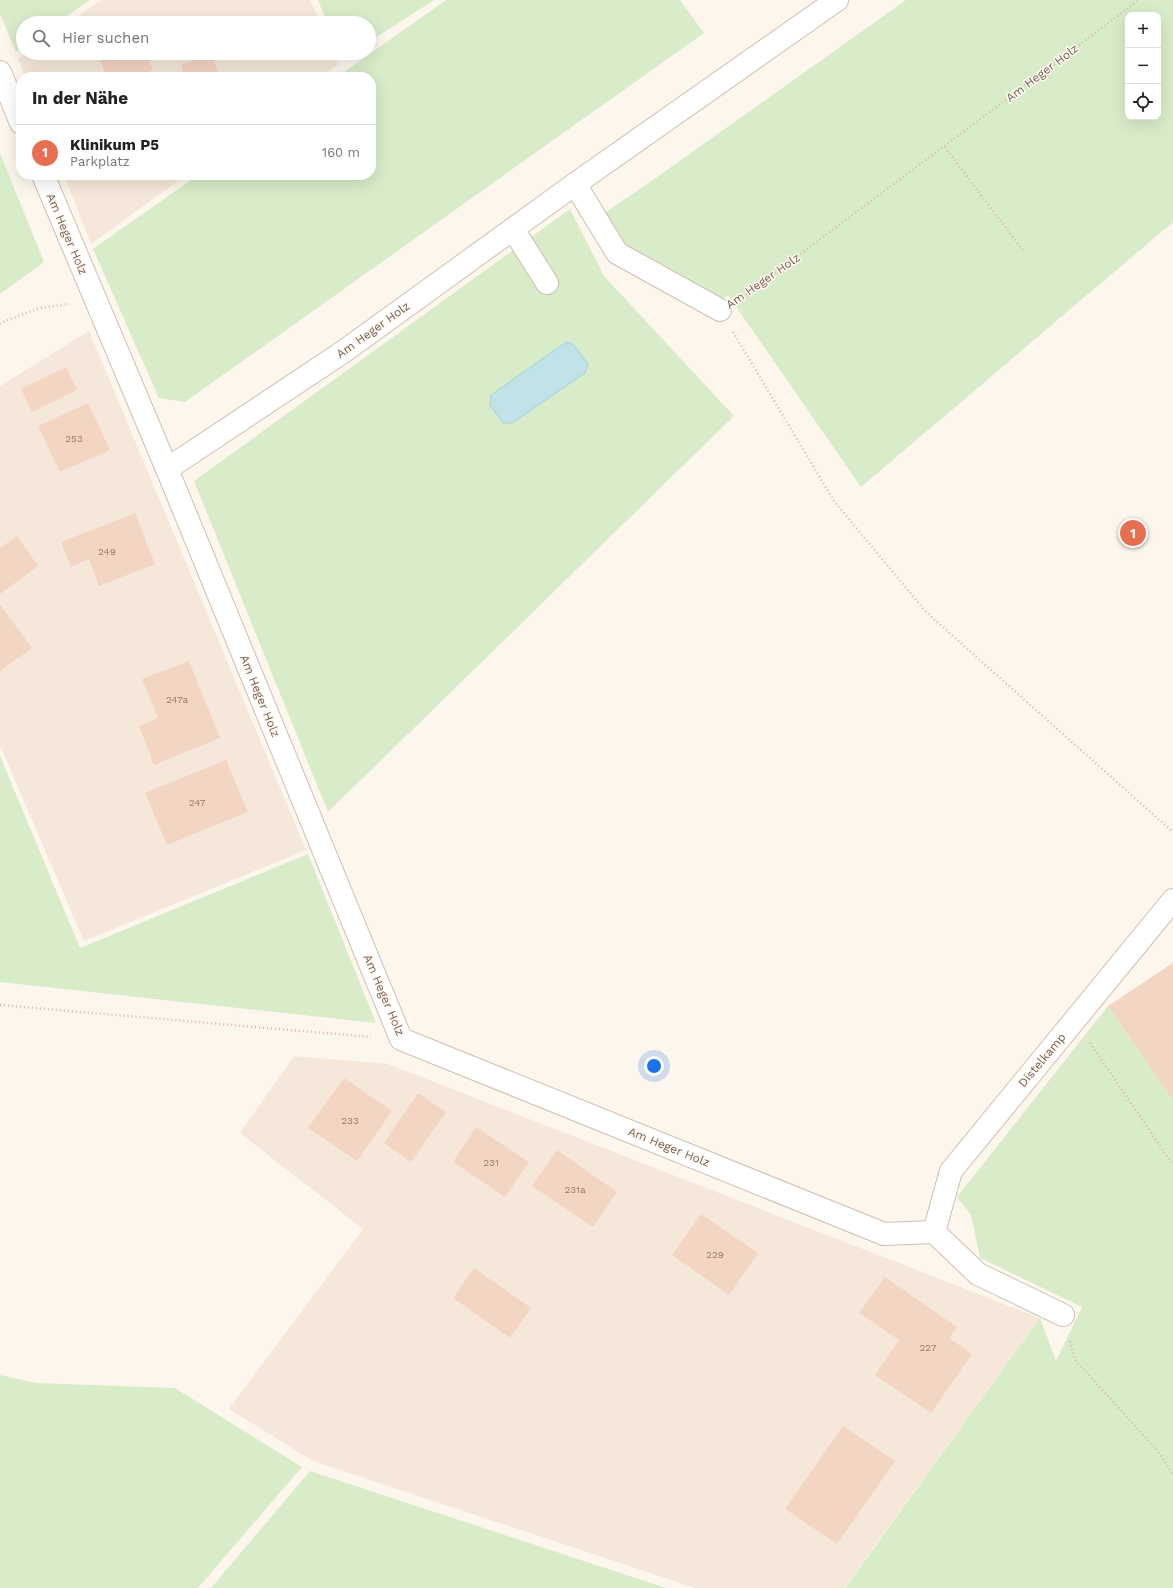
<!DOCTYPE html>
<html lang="de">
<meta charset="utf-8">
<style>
:root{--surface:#fff;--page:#f6f6f6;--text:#222;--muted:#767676;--line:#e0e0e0;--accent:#e76f51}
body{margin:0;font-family:"Work Sans",sans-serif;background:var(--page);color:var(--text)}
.controls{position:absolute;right:12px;top:12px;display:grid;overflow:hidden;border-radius:8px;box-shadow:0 4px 16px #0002}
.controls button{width:36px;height:36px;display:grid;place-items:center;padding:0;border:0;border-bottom:1px solid var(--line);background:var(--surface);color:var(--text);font:20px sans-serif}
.you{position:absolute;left:654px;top:1066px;width:14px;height:14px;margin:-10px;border:3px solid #fff;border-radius:50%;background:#1a73e8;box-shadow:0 0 0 6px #1a73e833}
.badge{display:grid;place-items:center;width:26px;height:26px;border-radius:50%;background:var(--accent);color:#fff;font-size:13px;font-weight:700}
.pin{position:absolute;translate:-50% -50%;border:2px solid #fff;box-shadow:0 1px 4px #0006}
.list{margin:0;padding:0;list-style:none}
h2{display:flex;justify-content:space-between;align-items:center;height:52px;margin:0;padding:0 16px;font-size:17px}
h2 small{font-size:13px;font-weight:400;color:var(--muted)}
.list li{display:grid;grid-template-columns:26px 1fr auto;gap:12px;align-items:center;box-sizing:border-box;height:56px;padding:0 16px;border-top:1px solid var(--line)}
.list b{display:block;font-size:15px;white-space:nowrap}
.list p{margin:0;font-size:13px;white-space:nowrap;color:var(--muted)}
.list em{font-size:13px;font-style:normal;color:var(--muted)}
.icon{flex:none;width:22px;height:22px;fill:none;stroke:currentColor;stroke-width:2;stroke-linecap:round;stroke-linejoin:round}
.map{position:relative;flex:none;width:1173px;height:1588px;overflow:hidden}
.search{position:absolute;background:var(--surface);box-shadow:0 4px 16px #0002;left:16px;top:16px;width:360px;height:44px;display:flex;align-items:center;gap:10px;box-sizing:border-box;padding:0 14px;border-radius:22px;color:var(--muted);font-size:15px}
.panel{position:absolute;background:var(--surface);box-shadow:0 4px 16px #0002;left:16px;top:72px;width:360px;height:108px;border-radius:16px}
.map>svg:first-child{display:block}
.residential{fill:#f5e8da}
.green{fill:#d8ecc9;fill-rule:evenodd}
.water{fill:#bfe3e8;stroke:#a5d3da}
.building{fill:#f3d5c3}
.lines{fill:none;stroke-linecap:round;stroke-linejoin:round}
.minor-casing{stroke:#d1beb0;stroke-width:24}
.path{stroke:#d9b8a5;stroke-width:2.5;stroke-dasharray:1 3;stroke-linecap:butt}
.minor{stroke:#fff;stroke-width:22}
.labels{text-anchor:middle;stroke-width:3;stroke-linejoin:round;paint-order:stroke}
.number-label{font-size:10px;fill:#987a6a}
.street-label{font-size:12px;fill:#7a5c4d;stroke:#fffaf3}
</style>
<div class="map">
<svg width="1173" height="1588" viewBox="0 0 1173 1588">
<rect width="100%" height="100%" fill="#fdf6ec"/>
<g class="residential">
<path d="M 101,0 L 310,0 L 320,23 L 69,23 Z"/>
<path d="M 26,53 L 333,53 L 338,65 L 320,77 L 25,77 L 18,59 Z"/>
<path d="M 64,175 L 186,175 L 91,244 Z"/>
<path d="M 89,331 L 306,850 L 84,941 L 0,745 L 0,386 Z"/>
<path d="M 294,1056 L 388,1064 L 1040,1318 L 844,1588 L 695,1588 L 313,1461 L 229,1409 L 363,1229 L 240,1133 Z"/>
</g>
<g class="green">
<path d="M 0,0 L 90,0 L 57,23 L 23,23 L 23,47 L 16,52 L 0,14 Z"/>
<path d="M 318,0 L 434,0 L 369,42 L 369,23 L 327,23 Z"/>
<path d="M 446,0 L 680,0 L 704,33 L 185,402 L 159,398 L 93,249 L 198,175 L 371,175 L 371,77 L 337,77 Z"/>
<path d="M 906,0 L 1173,0 L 1173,222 L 861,487 L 728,295 L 720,300 L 623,248 L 603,214 L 650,182 ZM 1128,15 L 1158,15 L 1158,117 L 1128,117 Z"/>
<path d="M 0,153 L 44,262 L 0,294 Z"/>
<path d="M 570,209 L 604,276 L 734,416 L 328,812 L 194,481 Z"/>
<path d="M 0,756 L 80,948 L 308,854 L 376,1023 L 0,982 Z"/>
<path d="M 1108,1006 L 1173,1100 L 1173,1588 L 845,1588 L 1040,1318 L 1056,1361 L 1082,1307 L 980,1258 L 971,1215 L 957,1197 Z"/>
<path d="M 0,1375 L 36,1383 L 175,1388 L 302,1467 L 198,1588 L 0,1588 Z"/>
<path d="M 310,1471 L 666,1588 L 211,1588 Z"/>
</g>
<path class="water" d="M 566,342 L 573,344 L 588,364 L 585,373 L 512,423 L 503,423 L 490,405 L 491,395 Z"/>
<g class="building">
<path d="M 97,53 L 146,53 L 153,70 L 137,77 L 107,77 Z"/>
<path d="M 211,53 L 220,77 L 185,77 L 181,65 Z"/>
<path d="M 66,367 L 77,390 L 32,412 L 21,389 Z"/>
<path d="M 88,403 L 110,450 L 60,472 L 38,426 Z"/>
<path d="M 135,513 L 155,564 L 99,586 L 89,559 L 71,567 L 61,542 Z"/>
<path d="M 17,536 L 38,566 L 0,594 L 0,548 Z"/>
<path d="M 0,605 L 32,648 L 0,671 Z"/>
<path d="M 189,661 L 220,738 L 154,765 L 139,726 L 158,718 L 142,679 Z"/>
<path d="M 226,760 L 248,812 L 167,845 L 145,793 Z"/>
<path d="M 1173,963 L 1173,1100 L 1108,1006 Z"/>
<path d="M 344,1078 L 392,1111 L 357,1161 L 308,1128 Z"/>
<path d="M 418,1093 L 446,1112 L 411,1162 L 384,1143 Z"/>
<path d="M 476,1127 L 529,1162 L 505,1197 L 453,1162 Z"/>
<path d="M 557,1150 L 617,1192 L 593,1227 L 532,1186 Z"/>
<path d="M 701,1214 L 758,1253 L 729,1295 L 672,1255 Z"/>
<path d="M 474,1268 L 531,1308 L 510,1338 L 453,1298 Z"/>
<path d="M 885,1277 L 957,1327 L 949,1338 L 972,1354 L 931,1413 L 875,1375 L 899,1340 L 859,1313 Z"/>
<path d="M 843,1426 L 895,1461 L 837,1544 L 785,1509 Z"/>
</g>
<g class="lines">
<defs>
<g id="minor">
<path d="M 0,72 L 21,123"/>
<path d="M 43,175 L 167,469 L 401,1039 L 884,1234 L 934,1232"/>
<path d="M 575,184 L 617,253 L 720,310"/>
<path d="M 513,229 L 547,283"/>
<path d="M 167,469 L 343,352 L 575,184 L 837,0"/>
<path d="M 934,1232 L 951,1171 L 1173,900"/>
<path d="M 934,1232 L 978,1274 L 1063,1315"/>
</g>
</defs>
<use href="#minor" class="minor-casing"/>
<g class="path">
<path d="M 945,147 L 989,206 L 1023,250"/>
<path d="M 743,297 L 1139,0"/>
<path d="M 0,324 L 3,322 L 40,308 L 69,304"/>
<path d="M 733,332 L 834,501 L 927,613 L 1173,832"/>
<path d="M 0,1005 L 371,1037"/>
<path d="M 1090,1043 L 1173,1165"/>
<path d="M 1070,1341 L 1075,1360 L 1157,1450 L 1173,1474"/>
</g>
<use href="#minor" class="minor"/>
</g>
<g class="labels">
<g class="number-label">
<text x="74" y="442">253</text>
<text x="107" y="555">249</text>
<text x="177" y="703">247a</text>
<text x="197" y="806">247</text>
<text x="350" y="1124">233</text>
<text x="491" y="1166">231</text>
<text x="575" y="1193">231a</text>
<text x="715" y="1258">229</text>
<text x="928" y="1351">227</text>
</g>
<g class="street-label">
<text transform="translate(1042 73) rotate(-37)" y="4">Am Heger Holz</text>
<text transform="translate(67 234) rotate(67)" y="4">Am Heger Holz</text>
<text transform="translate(763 281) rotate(-35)" y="4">Am Heger Holz</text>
<text transform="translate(373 330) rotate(-36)" y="4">Am Heger Holz</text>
<text transform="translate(260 696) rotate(68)" y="4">Am Heger Holz</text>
<text transform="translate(384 995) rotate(67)" y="4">Am Heger Holz</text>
<text transform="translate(1042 1060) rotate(-50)" y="4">Distelkamp</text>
<text transform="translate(669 1147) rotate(22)" y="4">Am Heger Holz</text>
</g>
</g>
</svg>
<div class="controls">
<button>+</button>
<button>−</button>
<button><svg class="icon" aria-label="locate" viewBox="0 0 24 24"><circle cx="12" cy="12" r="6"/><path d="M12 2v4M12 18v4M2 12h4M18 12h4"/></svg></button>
</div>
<div class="you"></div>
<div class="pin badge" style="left:1133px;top:533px">1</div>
<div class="search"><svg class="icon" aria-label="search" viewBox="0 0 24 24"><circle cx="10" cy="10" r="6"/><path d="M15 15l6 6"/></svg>Hier suchen</div>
<section class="panel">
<h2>In der Nähe<small></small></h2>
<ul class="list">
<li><span class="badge">1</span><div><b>Klinikum P5</b><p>Parkplatz</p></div><em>160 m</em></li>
</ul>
</section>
</div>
